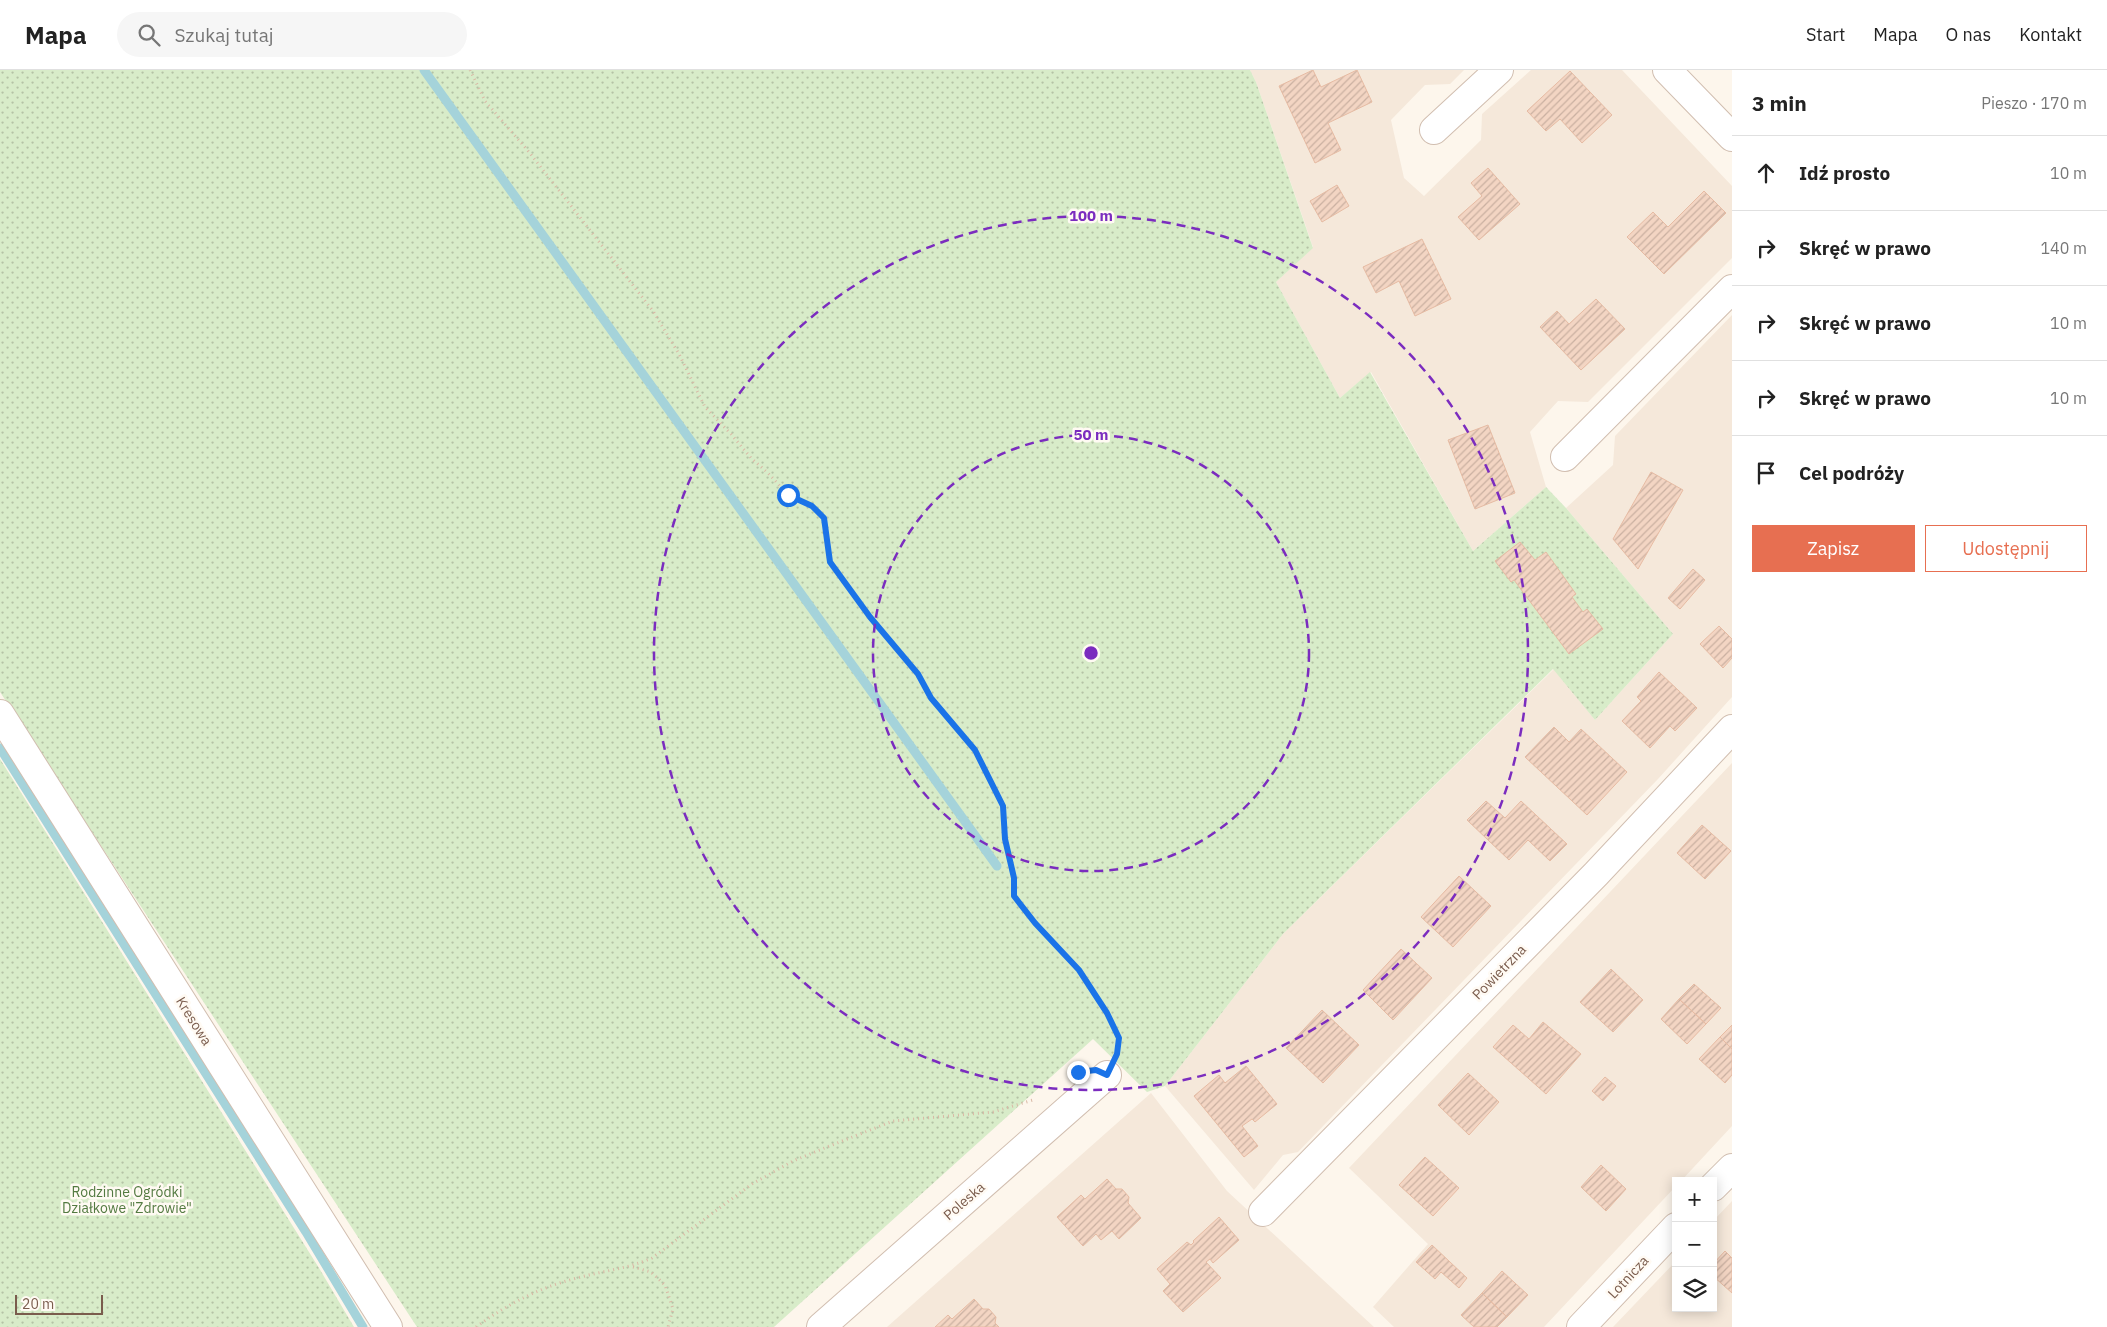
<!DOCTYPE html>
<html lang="pl">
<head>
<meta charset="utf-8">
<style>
  body { margin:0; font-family:"IBM Plex Sans",sans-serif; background:#f6f6f6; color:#222 }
  .controls { position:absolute; right:15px; bottom:15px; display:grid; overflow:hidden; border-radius:0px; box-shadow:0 2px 12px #0003 }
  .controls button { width:45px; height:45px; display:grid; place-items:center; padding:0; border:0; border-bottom:1px solid #e0e0e0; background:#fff; color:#222; font:25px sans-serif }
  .scale { position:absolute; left:15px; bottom:12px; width:88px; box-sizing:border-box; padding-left:5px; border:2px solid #7a5c4d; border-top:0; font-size:14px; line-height:18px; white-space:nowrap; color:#7a5c4d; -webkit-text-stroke:4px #fffaf3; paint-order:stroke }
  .stop { position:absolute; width:15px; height:15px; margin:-11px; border:4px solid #1a73e8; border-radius:50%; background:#fff }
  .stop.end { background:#1a73e8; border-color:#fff; box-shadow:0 1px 5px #0008 }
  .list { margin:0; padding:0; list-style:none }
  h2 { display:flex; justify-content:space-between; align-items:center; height:65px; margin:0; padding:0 20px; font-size:21px }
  h2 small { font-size:16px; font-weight:400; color:#767676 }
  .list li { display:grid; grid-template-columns:32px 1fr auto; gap:15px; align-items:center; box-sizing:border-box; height:75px; padding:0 20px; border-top:1px solid #e0e0e0 }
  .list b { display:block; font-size:19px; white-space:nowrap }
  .list em { font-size:16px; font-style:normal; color:#767676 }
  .actions { display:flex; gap:10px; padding:15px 20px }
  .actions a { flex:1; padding:11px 0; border:1px solid #e76f51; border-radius:0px; text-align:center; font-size:18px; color:#e76f51 }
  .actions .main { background:#e76f51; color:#fff }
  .icon { flex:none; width:28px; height:28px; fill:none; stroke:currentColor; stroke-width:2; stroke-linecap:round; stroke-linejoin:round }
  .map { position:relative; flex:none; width:1732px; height:1257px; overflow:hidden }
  header { display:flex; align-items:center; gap:30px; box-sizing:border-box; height:70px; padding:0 25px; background:#fff; border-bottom:1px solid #e0e0e0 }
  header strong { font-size:24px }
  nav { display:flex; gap:28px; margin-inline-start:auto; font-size:18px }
  .search { width:350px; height:45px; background:#f6f6f6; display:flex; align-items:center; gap:12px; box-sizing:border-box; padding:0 18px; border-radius:28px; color:#767676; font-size:19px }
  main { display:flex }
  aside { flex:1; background:#fff }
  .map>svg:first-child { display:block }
</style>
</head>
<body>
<header>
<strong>Mapa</strong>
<div class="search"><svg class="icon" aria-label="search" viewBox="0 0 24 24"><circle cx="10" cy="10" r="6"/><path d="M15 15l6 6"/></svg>Szukaj tutaj</div>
<nav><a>Start</a><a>Mapa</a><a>O nas</a><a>Kontakt</a></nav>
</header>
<main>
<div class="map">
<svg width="1732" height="1257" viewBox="0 0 1732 1257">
  <defs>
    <pattern id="grass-dots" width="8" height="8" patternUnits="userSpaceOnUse" patternTransform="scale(1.25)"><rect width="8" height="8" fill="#d8ecc9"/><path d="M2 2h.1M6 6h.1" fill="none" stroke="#b4c2a5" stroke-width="1.8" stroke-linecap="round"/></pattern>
    <pattern id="building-hatch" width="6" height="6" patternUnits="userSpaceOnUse" patternTransform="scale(1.25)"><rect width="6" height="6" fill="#f3d5c3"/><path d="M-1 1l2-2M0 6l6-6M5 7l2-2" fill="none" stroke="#cab0a1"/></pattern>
  </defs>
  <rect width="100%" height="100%" fill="#fdf6ec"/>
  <path fill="#f5e8da" d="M1250,0H1464L1450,14L1425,15L1391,50L1404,108L1424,126L1481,70L1482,44L1531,0H1622L1732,116V188L1588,332L1558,331L1530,362L1546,417L1473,481L1371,302L1340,328L1276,212L1313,177L1256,12Z
    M1732,245V627L1658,709L1298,1082L1283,1085L1254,1120L1165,1016L1283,864L1554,599L1595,650L1673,564L1566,438L1613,395L1615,366Z
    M1732,693V1056L1681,1111H1676V1116L1544,1257H1394L1373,1237L1428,1174L1349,1098Z
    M1151,1023L1227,1121L1374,1257H887Z
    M1732,1131V1257H1613L1676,1191V1238H1713V1151Z"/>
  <path fill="url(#grass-dots)" d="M0,0H1250L1256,12L1313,178L1276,212L1340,328L1370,302L1473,481L1546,417L1566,438L1673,564L1595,650L1553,599L1283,864L1165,1016L1147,1022L1093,969L774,1257H417L0,622Z
    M0,689L319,1198L354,1257H0Z"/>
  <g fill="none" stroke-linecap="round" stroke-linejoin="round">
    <path stroke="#a5d3da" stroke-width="9" d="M424,0L997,796
      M0,678L306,1162L363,1257"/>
  </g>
  <path fill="url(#building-hatch)" stroke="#e6bba3" d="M1313,0L1321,17L1357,0L1372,32L1328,53L1341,80L1315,93L1279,16Z
    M1570,1L1612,45L1582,73L1560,49L1546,61L1527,41Z
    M1488,98L1520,134L1479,170L1458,147L1482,126L1471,113Z
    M1337,115L1349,136L1322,152L1310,131Z
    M1704,121L1726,143L1664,204L1627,167L1653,142L1668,157Z
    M1422,169L1451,229L1415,246L1399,211L1376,223L1363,197Z
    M1596,229L1625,259L1581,300L1540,257L1557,241L1569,254Z
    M1488,355L1515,423L1475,439L1448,370Z
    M1651,402L1683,420L1638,499L1613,469Z
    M1520,472L1535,490L1546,482L1576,524L1572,527L1583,542L1587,539L1603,559L1569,584L1514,510L1511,512L1495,491Z
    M1693,499L1705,510L1680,539L1668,528Z
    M1719,556L1732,569V588L1723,598L1700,574Z
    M1659,602L1697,638L1675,661L1670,656L1650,678L1622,651L1641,631L1637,627Z
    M1554,657L1569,672L1581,659L1627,702L1587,745L1525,687Z
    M1486,731L1505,748L1521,731L1567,774L1550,791L1528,770L1509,790L1467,750Z
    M1702,755L1731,781L1705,809L1677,783Z
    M1459,806L1491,836L1453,877L1421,847Z
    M1401,879L1432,908L1393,950L1363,920Z
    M1611,899L1643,930L1613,962L1580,932Z
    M1694,914L1721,938L1706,954L1679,929Z
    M1679,929L1706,954L1687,974L1661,949Z
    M1322,940L1359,975L1323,1013L1286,978Z
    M1543,952L1581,984L1546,1024L1493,977L1513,955L1529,969Z
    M1732,955V979L1720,967Z
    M1720,967L1732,979V1005L1725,1013L1699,989Z
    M1246,996L1277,1034L1255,1052L1252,1049L1242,1056L1258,1076L1244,1087L1194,1026L1219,1005L1225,1013Z
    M1468,1003L1499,1032L1469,1065L1438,1035Z
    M1605,1007L1616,1016L1603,1031L1592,1021Z
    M1425,1087L1459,1118L1433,1146L1399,1115Z
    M1601,1095L1626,1119L1606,1141L1581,1117Z
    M1107,1109L1116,1119H1122L1129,1127L1128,1133L1141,1148L1119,1169L1112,1161L1101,1170L1096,1164L1083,1176L1057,1147L1081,1125L1085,1129Z
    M1219,1147L1239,1170L1213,1193L1210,1189L1206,1192L1221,1208L1183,1242L1163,1221L1170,1214L1157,1199L1187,1172L1191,1175L1194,1172L1193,1171Z
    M1432,1175L1467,1208L1459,1218L1441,1202L1435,1209L1416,1192Z
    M1725,1181L1732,1188V1223L1713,1206V1194Z
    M1502,1201L1528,1225L1507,1247L1482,1223Z
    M1482,1223L1507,1247L1497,1257H1474L1461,1245Z
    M974,1229L983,1239H989L996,1247L995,1253L999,1257H935L948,1245L952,1249Z"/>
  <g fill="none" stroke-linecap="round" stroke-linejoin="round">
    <defs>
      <path id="minor" d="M1667,0L1732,67
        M1434,60L1499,0
        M1565,387L1732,219
        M0,644L388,1257
        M1263,1142L1596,804L1732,659
        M821,1257L1107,1005"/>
      <path id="tertiary" d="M1713,1117L1732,1098
        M1581,1257L1676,1157"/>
    </defs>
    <use href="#minor" stroke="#d1beb0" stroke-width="30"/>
    <use href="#tertiary" stroke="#d1beb0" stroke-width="30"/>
    <path stroke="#d9b8a5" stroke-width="3" stroke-dasharray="1 4" stroke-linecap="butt" d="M470,0L485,31L529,82L653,241L679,284L705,337L731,364L751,388L768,403L788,425L812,436L824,448L830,492L870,547L918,604L931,628L975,680L1003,736L1005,769L1014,808V826L1035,853L1079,900L1107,943L1119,968L1118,979
      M633,1197L651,1202L665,1215L673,1239L668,1257
      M476,1257C508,1234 538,1218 577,1208C602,1201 627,1199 652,1188L752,1114L793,1091L827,1077L893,1051L993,1042L1033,1030"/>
    <use href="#minor" stroke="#fff" stroke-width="28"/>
    <use href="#tertiary" stroke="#fff" stroke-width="28"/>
  </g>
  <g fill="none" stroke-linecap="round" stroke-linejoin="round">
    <path stroke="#1a73e8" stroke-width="6" d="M788,425L812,436L824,448L830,492L870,547L918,604L931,628L975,680L1003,736L1005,769L1014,808V826L1035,853L1079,900L1107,943L1119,968L1117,984L1107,1005L1096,1000L1078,1002"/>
  </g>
  <g fill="none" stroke="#7b2cbf" stroke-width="2.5" stroke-dasharray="9 6">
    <circle cx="1091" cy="583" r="218"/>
    <circle cx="1091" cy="583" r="437"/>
  </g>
  <g text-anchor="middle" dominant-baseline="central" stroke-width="5" stroke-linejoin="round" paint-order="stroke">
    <g font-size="14" fill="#7a5c4d" stroke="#fffaf3">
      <text transform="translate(1499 902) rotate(-46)">Powietrzna</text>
      <text transform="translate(194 951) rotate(58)">Kresowa</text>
      <text transform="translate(964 1131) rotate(-41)">Poleska</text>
      <text transform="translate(1628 1207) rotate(-47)">Lotnicza</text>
    </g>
    <g font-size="14" fill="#537a41" stroke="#fffaf3">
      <text x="127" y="1122">Rodzinne Ogródki<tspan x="127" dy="16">Działkowe "Zdrowie"</tspan></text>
    </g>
  </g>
  <circle cx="1091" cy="583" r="8" fill="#7b2cbf" stroke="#fffaf3" stroke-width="2.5"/>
  <g font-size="15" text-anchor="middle" font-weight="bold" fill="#7b2cbf" stroke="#fffaf3" stroke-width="5" stroke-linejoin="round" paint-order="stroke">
    <text x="1091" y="151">100 m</text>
    <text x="1091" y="370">50 m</text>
  </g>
</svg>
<div class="controls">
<button>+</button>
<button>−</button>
<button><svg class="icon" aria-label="layers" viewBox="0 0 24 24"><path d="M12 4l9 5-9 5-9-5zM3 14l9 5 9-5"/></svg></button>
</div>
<div class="scale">20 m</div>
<div class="stop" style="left:788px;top:425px"></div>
<div class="stop end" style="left:1078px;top:1002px"></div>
</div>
<aside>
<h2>3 min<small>Pieszo · 170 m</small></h2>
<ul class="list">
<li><svg class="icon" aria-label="ahead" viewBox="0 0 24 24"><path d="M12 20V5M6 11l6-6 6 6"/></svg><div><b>Idź prosto</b></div><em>10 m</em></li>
<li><svg class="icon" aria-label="right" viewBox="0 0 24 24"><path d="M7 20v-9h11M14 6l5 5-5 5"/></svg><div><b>Skręć w prawo</b></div><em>140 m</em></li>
<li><svg class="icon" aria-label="right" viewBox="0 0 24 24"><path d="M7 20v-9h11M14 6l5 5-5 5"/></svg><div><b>Skręć w prawo</b></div><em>10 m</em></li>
<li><svg class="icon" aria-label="right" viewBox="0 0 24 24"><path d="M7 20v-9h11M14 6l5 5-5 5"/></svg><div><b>Skręć w prawo</b></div><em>10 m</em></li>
<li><svg class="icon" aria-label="arrive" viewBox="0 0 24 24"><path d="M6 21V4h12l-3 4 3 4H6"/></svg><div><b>Cel podróży</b></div></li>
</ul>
<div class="actions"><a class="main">Zapisz</a><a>Udostępnij</a></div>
</aside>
</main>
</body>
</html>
